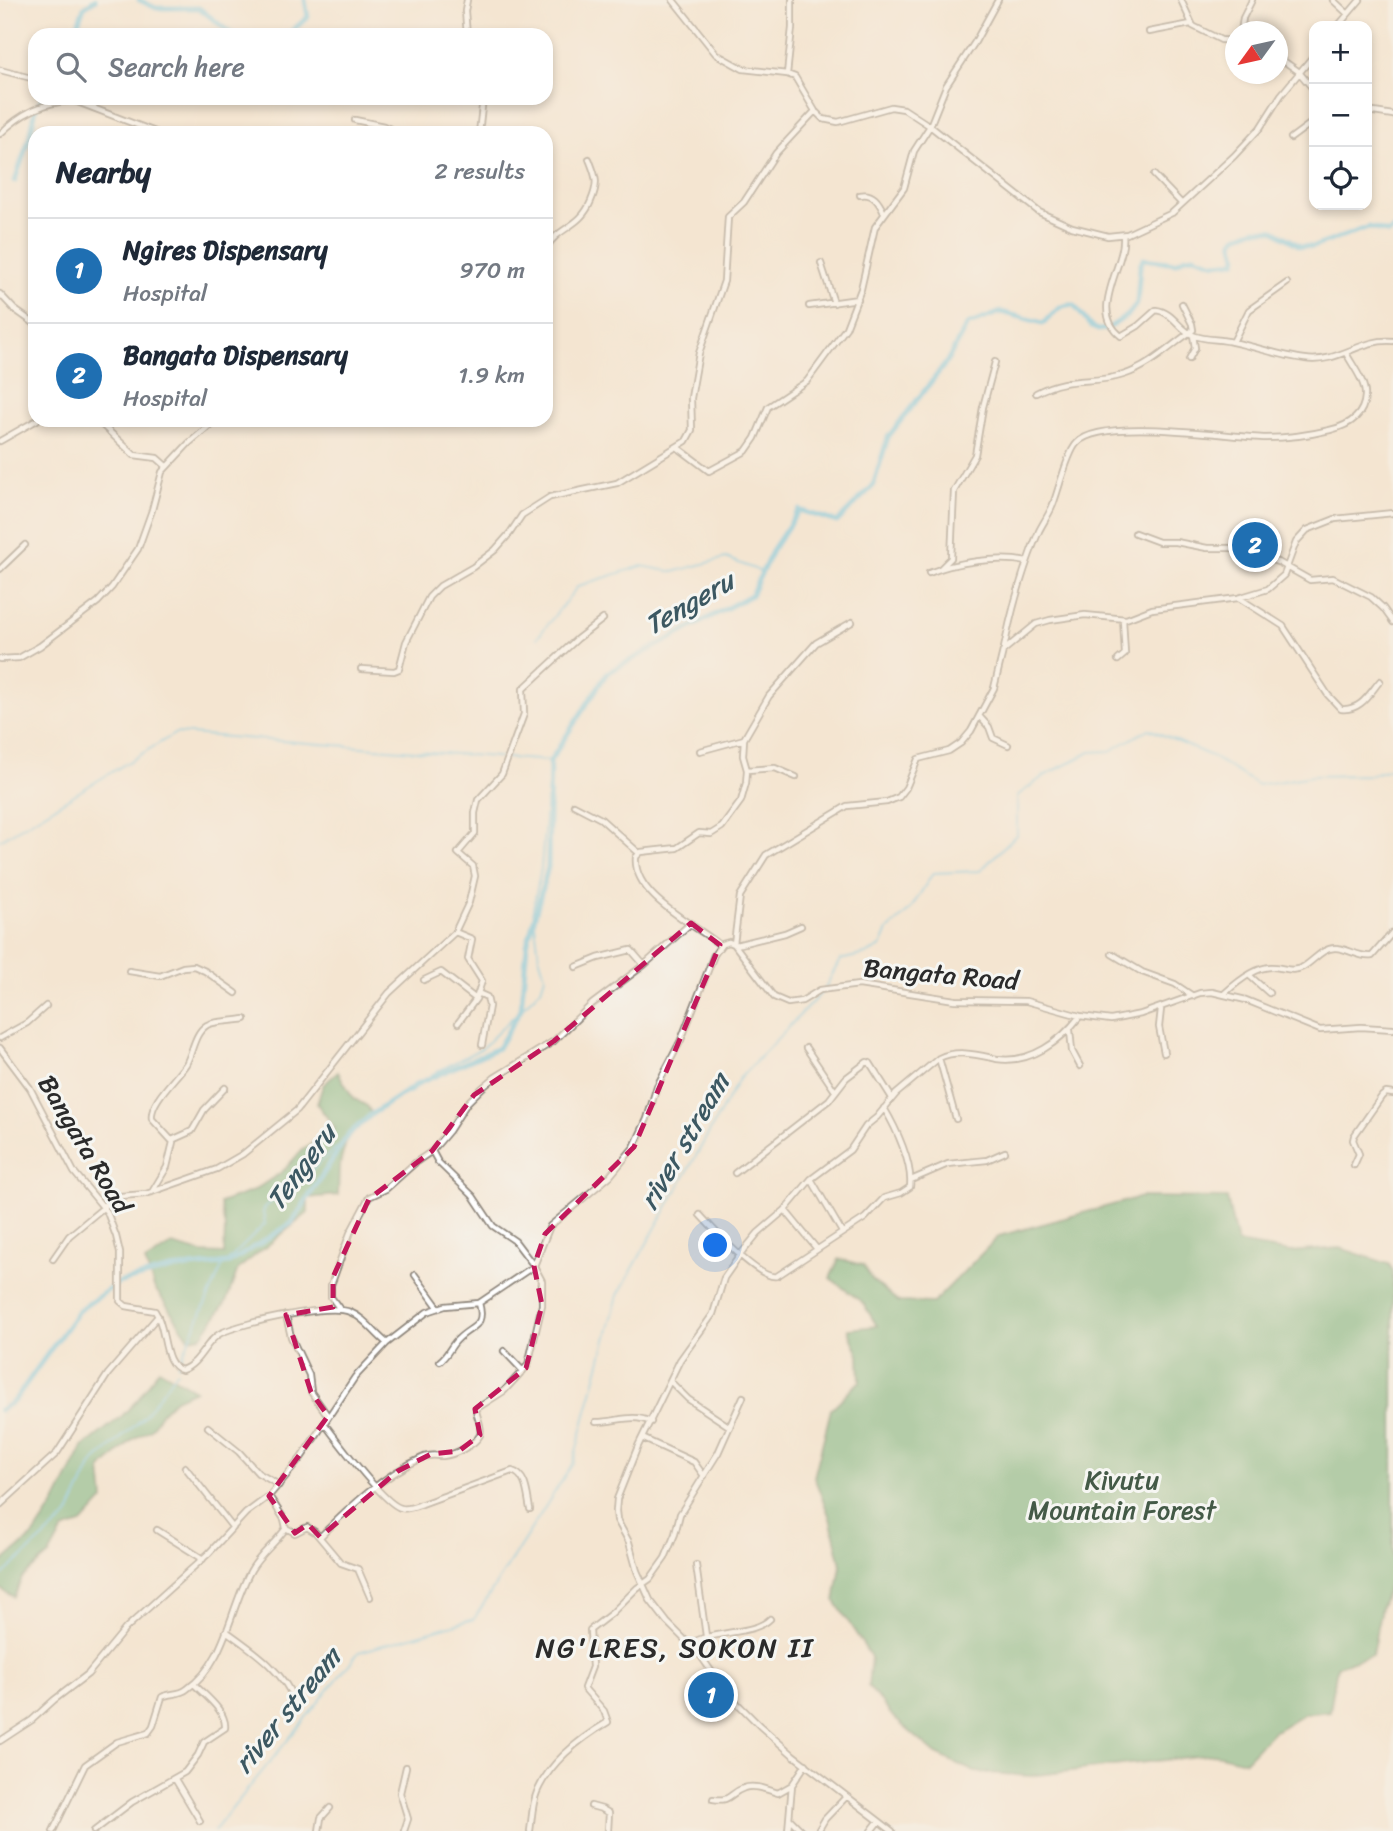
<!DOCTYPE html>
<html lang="en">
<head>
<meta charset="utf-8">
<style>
  body { margin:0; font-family:Sriracha,sans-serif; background:#f2f2f3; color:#1f2937 }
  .controls { position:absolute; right:21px; top:21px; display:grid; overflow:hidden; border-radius:14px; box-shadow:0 4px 10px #0003 }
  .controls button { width:63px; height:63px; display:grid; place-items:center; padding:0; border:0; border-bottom:2px solid #e0e1e3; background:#fff; color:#1f2937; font:35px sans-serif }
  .compass { position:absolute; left:1225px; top:21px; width:63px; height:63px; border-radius:50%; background:#fff; box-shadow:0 4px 10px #0003; rotate:237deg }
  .you { position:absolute; left:716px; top:1246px; width:24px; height:24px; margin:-18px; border:5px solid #fff; border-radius:50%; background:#1a73e8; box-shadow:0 0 0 10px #1a73e833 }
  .badge { display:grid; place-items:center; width:46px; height:46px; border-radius:50%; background:#1f6fb2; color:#fff; font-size:23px; font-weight:700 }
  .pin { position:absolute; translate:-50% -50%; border:4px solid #fff; box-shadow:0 2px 7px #0006 }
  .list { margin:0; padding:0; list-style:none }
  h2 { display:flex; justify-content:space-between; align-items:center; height:91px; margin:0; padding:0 28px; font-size:30px }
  h2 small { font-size:23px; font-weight:400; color:#747a83 }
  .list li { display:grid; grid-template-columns:46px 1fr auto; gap:21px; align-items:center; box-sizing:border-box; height:105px; padding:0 28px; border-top:2px solid #e0e1e3 }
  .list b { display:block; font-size:26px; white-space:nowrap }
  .list p { margin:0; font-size:23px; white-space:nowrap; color:#747a83 }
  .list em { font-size:23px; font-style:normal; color:#747a83 }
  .icon { flex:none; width:38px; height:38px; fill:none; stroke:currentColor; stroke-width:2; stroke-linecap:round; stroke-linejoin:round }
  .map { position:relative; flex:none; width:1393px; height:1831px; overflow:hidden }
  .search { position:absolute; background:#fff; box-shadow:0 4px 10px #0003; left:28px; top:28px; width:525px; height:77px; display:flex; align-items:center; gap:18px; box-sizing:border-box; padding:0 24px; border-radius:21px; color:#747a83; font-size:26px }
  .panel { position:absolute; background:#fff; box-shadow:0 4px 10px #0003; left:28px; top:126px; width:525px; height:301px; border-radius:21px }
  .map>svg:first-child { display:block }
</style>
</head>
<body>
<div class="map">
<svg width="1393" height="1831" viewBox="0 0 1393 1831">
  <rect width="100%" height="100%" fill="#f6f6f2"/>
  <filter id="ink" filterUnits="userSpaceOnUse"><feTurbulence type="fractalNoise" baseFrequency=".0143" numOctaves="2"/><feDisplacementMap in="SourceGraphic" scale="14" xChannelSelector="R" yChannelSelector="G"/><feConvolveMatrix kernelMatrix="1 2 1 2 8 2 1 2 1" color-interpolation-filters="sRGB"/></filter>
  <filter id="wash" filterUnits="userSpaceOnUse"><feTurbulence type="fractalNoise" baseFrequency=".00686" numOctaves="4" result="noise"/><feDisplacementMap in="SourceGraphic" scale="28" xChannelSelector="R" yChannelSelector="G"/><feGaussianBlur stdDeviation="1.57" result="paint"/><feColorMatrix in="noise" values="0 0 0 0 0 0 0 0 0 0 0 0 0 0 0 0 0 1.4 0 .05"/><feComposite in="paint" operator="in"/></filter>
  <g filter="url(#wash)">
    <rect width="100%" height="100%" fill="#f4e5d1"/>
    <path fill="#66ad74" stroke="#486c50" stroke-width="2" d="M338,1072L353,1098L367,1106L372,1114L347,1138L339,1168L338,1195L308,1198V1213L238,1269L226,1302L202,1336L189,1338L154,1287L145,1262L172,1245L202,1253L224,1254L225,1228L220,1203L253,1191L283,1171L302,1150L335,1128L317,1104L323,1085Z
      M1141,1197L1227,1198L1237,1243L1290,1252L1340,1248L1389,1264L1393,1271V1573L1381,1607L1372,1655L1337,1666L1330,1711L1303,1714L1272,1733L1245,1761L1215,1754L1029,1776L975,1772L936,1754L894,1718L868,1686L871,1657L835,1601L841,1565L830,1518L814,1477L831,1409L860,1381L859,1355L848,1329L877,1326L863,1303L830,1278L839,1259L863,1265L873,1281L899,1302L933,1303L999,1236Z
      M159,1369L195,1390L175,1399L161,1413L151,1429L132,1440L101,1469L104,1500L82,1524L63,1530L50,1554L22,1578L14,1597L0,1589V1564L34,1535L55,1503L83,1447L122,1416L138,1399Z"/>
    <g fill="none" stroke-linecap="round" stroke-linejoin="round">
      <path stroke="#63c1e1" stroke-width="2" d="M537,638L578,586L642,566L673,572L726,558L762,572
        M0,840L176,733L550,761L541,869L533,909L539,956L545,976L541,989L482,1048L433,1074L411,1092L381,1106L353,1132
        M825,988L840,960L866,954L881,946L888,930L910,910L933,873L980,871L1017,834V796L1044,776L1090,752L1110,751L1149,729L1211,756L1258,785L1312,776L1369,775L1393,768
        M178,1365L222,1267L265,1224L263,1212L266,1206L287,1192L336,1148
        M0,1577L68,1516L92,1464L143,1418L177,1371
        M214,1831L359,1652L474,1619L573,1463L618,1295L739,1079L822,992"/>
      <path stroke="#63c1e1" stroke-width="5" d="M139,0L156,8H199L233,35
        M74,35L84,7L95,0
        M287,35L308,17L305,0
        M15,181L30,136L36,108L42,98
        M121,1282L171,1269L229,1263L292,1223L348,1135L372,1114L417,1084L498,1048L521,1009L527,945L548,867L550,761L607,673L751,595L773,549L799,510L837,522L873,486L888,437L946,363L967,325L1001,312L1043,323C1055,315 1057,303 1074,305L1091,327L1098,330L1107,329L1128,315L1137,303L1140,266L1143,259L1176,263L1186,257L1194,256L1215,263L1236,261L1237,256L1233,241L1237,236L1255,229L1274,230L1300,246L1313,247L1369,227L1389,233L1393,229
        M0,1410L14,1401L78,1311L118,1283"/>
    </g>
  </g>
  <g filter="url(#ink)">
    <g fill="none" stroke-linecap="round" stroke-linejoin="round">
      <defs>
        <path id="minor" d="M467,0L465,11L467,35
          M673,0L716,54L743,69L787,74L795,77L815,111L823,119L838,122L891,107L904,109L930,126L1039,212L1072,227L1108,236L1127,234L1172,213L1234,156L1260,128L1281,95L1314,55
          M1181,0L1193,26L1221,40L1236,41
          M1333,0L1348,14
          M1338,26L1360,0
          M1149,32L1191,24
          M1241,32L1243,18L1252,0
          M1278,57L1298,71L1314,90
          M0,70L35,79
          M787,74L792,28V0
          M67,98L158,133
          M93,108L98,98
          M1367,111L1393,115
          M355,120L384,126L399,133
          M479,133L483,98
          M0,134C19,115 43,102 70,101
          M1291,138L1314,121
          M1154,175L1181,203
          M860,195C873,192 879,202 884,213
          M1123,235C1127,264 1087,310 1121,336L1138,326L1156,310C1174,312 1179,331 1195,336C1207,340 1220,339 1232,342C1257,347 1280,356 1305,359C1338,364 1361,338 1393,341
          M546,248C559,226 580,228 591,201C599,182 596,177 589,159
          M821,263L834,303
          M0,294L14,309L35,324
          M809,306L858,299
          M1233,342L1249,310L1287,283
          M1189,359L1195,348L1193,335
          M1036,393C1070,375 1091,385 1123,375C1151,366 1170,346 1193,330L1192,324L1182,304
          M97,420L134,455L157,458L166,466
          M0,441L37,420
          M677,447L709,471L746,451L755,438L768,407L807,381L846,328L861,289L875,227L904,188L914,151L930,126L946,86L975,42L998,0
          M1135,533L1159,542H1176L1207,548H1238L1280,563L1310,580L1333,578L1371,597L1383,608L1393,622
          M0,569L25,545
          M940,569L951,558L954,491L975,455L983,407L995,362
          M929,573C955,562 999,556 1027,562
          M1239,598L1283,626L1328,695L1341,709C1361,711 1369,694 1380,681
          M1004,648C1012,609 1023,568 1039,531C1043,523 1048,516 1052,507C1058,493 1067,453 1077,443C1102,416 1228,437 1266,438C1288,438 1309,435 1330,430C1347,426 1364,417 1365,396C1366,382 1352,365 1346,353
          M0,659L19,658L40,646L98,602L112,587L138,549L152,510L162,472L189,443L216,420
          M1118,660L1125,654L1123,619
          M361,669L394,671L399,669L406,642L429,597L440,586L473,567L495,550L510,533L522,515L550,497L617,483L686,441L692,430L691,398L699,353L724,281L728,217L744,202L776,153L815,111
          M979,716L989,727L993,738L1008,745
          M700,751L744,739
          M747,770L775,768L796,777
          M574,805L601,819L639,853
          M455,932L472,939L468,959L482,981L476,999L458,1023
          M734,944L740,896L766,855L847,806L887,802L899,797L906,788L918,759L949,751L961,743L971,731L994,688L1003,651L1036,624L1050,620L1085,615L1126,619L1152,609L1238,598L1268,589L1284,575L1296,542L1307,530L1335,519L1393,513
          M720,945C695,924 632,896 636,857L641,852L677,848L699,833L711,834L722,827L741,801L746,783L747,770L743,756L744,739L769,696L816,643L852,622
          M736,945L785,933L801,926
          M1112,954L1142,972L1175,984L1193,996
          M576,967L598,958L631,950L644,965
          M129,971L160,976L183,967L194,966L205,971L236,993
          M1250,976L1269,993
          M424,980L441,972L476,999
          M478,993L487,997L489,1006L482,1045
          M1225,993C1235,984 1256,967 1271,967C1283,967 1292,973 1303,967C1314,961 1322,948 1335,948C1348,948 1359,958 1372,956L1393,932
          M1161,1009L1159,1027L1164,1053
          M1070,1030L1072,1051L1080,1066
          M0,1038L27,1023L46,1006
          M0,1048L30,1088L74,1172L107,1212L116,1236L120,1253V1301L126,1306L155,1311C167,1328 162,1366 182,1370C201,1363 205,1341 221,1333C242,1323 329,1303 350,1312C365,1318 374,1333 387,1343
          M806,1048L835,1091
          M939,1058L956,1119
          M172,1140L192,1131L204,1110L225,1088
          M1354,1165L1359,1154L1353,1140L1354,1136L1382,1096L1386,1093L1393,1094
          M735,1173L829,1100L846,1078L867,1062L870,1063L892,1098
          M811,1179L842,1232
          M911,1180L948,1164L987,1160L1005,1152
          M152,1192L167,1167L173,1142L152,1119C149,1102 177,1078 186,1064C193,1052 194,1033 207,1025C213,1021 236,1021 245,1019
          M103,1206L120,1196L146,1194L217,1169L243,1154L297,1110L389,993L455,932L469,902L475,876L473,866L458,853L475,833V813L478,800L502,774L524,714L523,689L577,639L603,619
          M785,1210L817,1249
          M700,1215C712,1228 760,1281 777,1276L865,1218L884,1198L901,1193L910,1187C913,1164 896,1128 884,1108
          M53,1259L69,1236L104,1207
          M415,1275L438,1307
          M339,1308L331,1297V1285L350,1233L369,1197L386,1189L416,1162L432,1151L449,1131L467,1103L482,1088L494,1078L554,1041L592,1004L644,965L691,923
          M286,1315L291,1337L309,1375L311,1392L328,1416
          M504,1351L523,1371
          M440,1361C448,1355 451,1345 458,1339C472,1325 486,1327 479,1303
          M670,1381L688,1399L730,1427
          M596,1422C617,1422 632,1413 651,1422
          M324,1423C336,1439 385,1505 401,1508C408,1510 416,1506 422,1504L512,1471C527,1475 527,1495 530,1509
          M208,1427L239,1452L258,1473L279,1485
          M642,1438L694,1462L704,1476
          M185,1467L233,1528
          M0,1505L57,1453L108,1374L158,1316
          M286,1528L295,1533L307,1527L315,1532L341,1563L358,1569L370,1597
          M157,1530L203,1559
          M320,1537C350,1507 382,1476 422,1458C430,1454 434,1456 443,1456C454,1455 475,1445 480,1435C483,1427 476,1416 476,1409L504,1391L528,1365L542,1305V1281L534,1266L515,1241L493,1226L473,1196L438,1162L432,1151
          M696,1565L706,1636
          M226,1631C254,1651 285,1672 296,1704
          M690,1644C712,1630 754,1635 770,1619
          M0,1741L32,1720L54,1700L88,1674L126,1628L209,1553L246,1513L269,1496L301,1458L355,1377L387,1343L427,1312L445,1306L479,1303L534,1266L550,1226L610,1176L634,1147L647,1119L657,1086L681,1040L714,955L722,944L729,942L734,944L774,997L788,1003L802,1001L820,990L859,985L955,1000L1026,1001L1080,1016L1111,1020L1141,1014L1200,993L1212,992L1246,1000L1320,1030L1361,1027L1393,1029
          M175,1779L200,1821
          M713,1799C732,1802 729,1793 744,1788C754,1784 768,1790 778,1793L792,1785
          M591,1806L602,1809L609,1813L608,1831
          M790,1819L802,1831
          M53,1831L85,1765L117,1742L148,1733L153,1726L162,1697C170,1693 180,1695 187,1689C227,1661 229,1609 251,1570C260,1554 276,1543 286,1528L284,1519L269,1496
          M94,1831L132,1802L185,1772L198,1755L204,1742L225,1728C227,1711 204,1695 194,1684
          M319,1831L321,1818L330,1808
          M404,1831L408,1819L400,1793L406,1767
          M530,1831C532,1818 532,1804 537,1792C550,1762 581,1738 608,1722L604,1711L584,1688L592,1667L590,1630L612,1613L637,1588L650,1579L665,1558L675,1534L680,1514L718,1453L743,1397
          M788,1831L792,1785L806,1764
          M818,1831L825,1819L846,1797
          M871,1831L878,1822
          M892,1831L793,1755L760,1726L726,1692L700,1655L667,1622L650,1600L637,1571L629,1542L617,1520L616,1511L617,1499L638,1446L680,1360L713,1314L724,1278L740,1255L758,1233L785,1210L811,1179L850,1150L866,1126L877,1117L896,1094L939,1058C958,1049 978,1055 997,1059C1031,1064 1061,1041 1080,1016"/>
      </defs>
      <use href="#minor" stroke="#90887e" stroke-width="8"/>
      <use href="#minor" stroke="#fff" stroke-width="4.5"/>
    </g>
  </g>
  <path d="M0 0H1393V1831H0ZM691,923L720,945L634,1147L545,1234L534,1266L542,1305L526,1368L475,1409L480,1435L459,1451L431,1454L398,1471L320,1537L308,1524L295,1533L269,1496L328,1416L311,1392L286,1315L333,1307V1277L369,1199L432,1151L474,1095L554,1041Z" fill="#f4e5d1" fill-opacity=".55" fill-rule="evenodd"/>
  <path fill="none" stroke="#c2185b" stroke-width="5" stroke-dasharray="14 9" stroke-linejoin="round" d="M691,923L720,945L634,1147L545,1234L534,1266L542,1305L526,1368L475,1409L480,1435L459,1451L431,1454L398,1471L320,1537L308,1524L295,1533L269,1496L328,1416L311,1392L286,1315L333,1307V1277L369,1199L432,1151L474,1095L554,1041Z"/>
  <g text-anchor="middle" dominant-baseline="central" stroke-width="6" stroke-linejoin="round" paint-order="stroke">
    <g font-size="26" fill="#2b2b2b" stroke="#f6f6f2">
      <text transform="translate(941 974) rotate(5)">Bangata Road</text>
      <text transform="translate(85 1144) rotate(59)">Bangata Road</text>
    </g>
    <g font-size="26" fill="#445a47" stroke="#f6f6f2">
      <text x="1122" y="1480">Kivutu<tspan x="1122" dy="30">Mountain Forest</tspan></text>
    </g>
    <g font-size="28" font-style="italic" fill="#3c5862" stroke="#f6f6f2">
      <text transform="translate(689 603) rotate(-30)">Tengeru</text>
      <text transform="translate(684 1141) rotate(-60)">river stream</text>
      <text transform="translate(301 1167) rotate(-54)">Tengeru</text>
      <text transform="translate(287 1710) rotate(-51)">river stream</text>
    </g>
    <g font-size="28" letter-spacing="2" fill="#2b2b2b" stroke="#f6f6f2">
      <text x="675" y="1647">NG'LRES, SOKON II</text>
    </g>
  </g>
</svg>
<div class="controls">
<button>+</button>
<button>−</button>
<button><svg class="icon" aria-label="locate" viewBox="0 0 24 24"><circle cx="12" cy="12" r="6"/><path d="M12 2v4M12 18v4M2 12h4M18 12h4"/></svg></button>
</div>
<svg class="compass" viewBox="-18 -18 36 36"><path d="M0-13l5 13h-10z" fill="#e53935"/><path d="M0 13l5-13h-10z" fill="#747a83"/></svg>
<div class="you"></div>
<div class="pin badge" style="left:711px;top:1695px">1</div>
<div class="pin badge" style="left:1255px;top:545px">2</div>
<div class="search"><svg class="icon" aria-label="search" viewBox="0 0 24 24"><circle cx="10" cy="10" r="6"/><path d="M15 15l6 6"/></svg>Search here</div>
<section class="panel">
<h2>Nearby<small>2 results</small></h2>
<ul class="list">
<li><span class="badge">1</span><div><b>Ngires Dispensary</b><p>Hospital</p></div><em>970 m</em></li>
<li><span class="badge">2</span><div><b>Bangata Dispensary</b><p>Hospital</p></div><em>1.9 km</em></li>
</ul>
</section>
</div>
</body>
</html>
